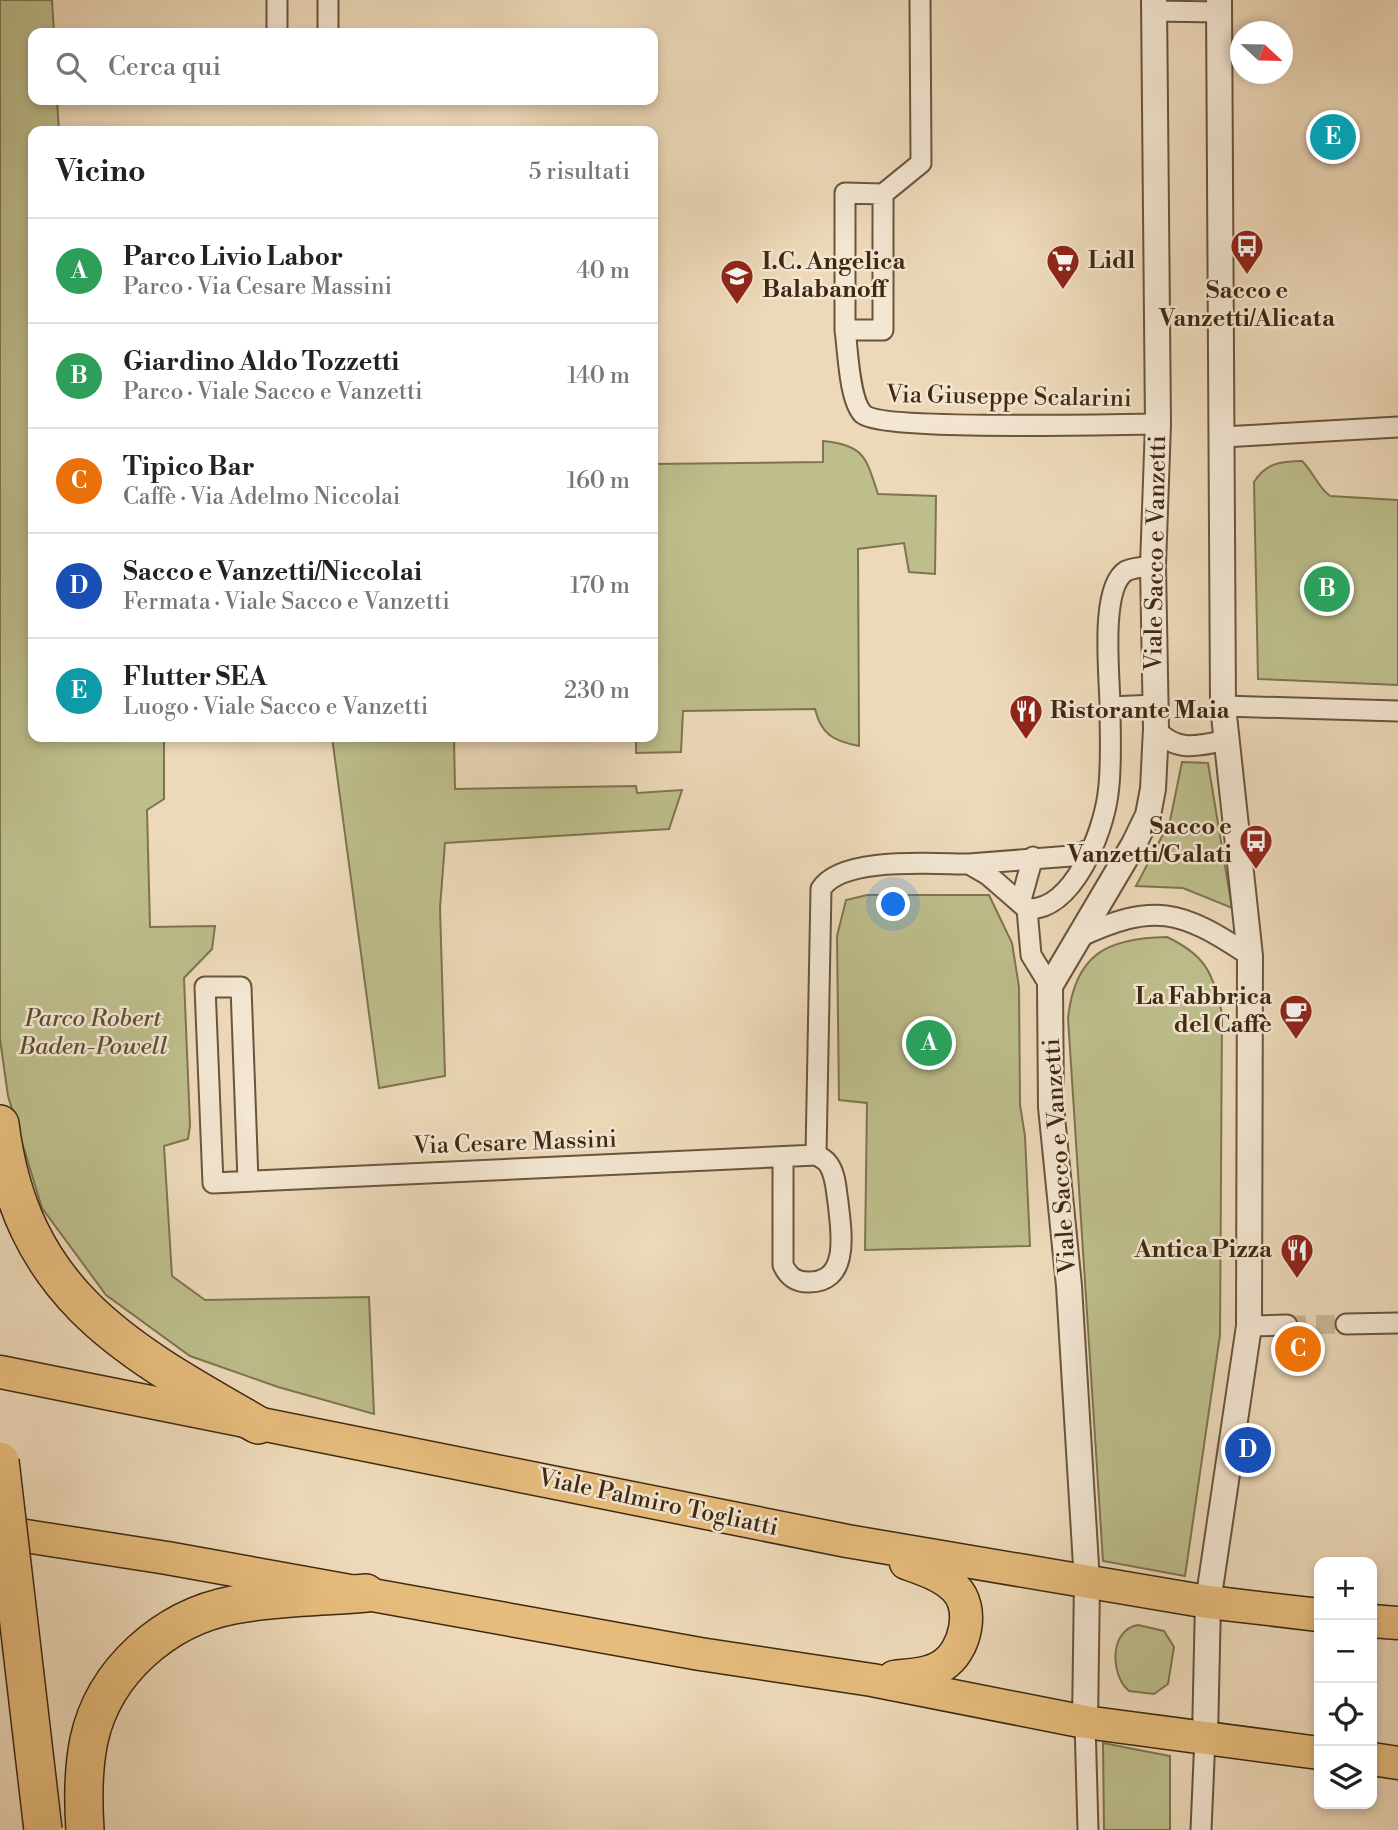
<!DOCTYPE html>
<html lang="it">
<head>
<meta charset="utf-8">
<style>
  body { margin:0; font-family:"Libre Bodoni",serif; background:#f6f6f6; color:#222 }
  .controls { position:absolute; right:21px; bottom:21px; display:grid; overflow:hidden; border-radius:14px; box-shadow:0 4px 10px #0003 }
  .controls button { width:63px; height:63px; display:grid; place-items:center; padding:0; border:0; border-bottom:2px solid #e0e0e0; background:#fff; color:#222; font:35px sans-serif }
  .compass { position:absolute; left:1230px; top:21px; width:63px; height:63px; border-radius:50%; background:#fff; box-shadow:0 4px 10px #0003; rotate:112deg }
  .you { position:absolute; left:894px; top:905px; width:24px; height:24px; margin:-18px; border:5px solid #fff; border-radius:50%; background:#1a73e8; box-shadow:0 0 0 10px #1a73e833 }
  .badge { display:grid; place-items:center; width:46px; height:46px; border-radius:50%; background:#8f2418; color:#fff; font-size:23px; font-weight:700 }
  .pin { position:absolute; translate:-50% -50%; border:4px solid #fff; box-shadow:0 2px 7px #0006 }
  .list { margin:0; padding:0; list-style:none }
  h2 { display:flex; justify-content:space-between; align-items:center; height:91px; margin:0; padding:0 28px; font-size:30px }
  h2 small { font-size:23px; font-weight:400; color:#767676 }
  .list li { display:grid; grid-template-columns:46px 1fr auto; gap:21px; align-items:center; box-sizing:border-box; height:105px; padding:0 28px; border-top:2px solid #e0e0e0 }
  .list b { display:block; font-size:26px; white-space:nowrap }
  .list p { margin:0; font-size:23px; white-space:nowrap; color:#767676 }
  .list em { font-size:23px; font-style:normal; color:#767676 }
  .icon { flex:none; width:38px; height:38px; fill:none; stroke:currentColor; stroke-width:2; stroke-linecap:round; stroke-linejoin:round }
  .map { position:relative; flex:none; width:1398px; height:1830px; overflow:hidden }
  .search { position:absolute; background:#fff; box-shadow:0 4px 10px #0003; left:28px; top:28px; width:630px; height:77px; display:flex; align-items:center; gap:18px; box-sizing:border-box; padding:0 24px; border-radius:14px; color:#767676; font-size:26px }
  .panel { position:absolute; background:#fff; box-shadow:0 4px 10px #0003; left:28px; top:126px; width:630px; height:616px; border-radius:14px }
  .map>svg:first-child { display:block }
</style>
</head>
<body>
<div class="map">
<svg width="1398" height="1830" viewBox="0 0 1398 1830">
  <rect width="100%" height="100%" fill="#edd9b9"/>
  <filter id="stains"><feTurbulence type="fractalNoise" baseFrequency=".00286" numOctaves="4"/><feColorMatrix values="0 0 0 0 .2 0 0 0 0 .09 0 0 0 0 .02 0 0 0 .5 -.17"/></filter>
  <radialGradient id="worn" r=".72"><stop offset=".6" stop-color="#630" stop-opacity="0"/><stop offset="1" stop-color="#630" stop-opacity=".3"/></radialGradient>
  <path fill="#bdbe8c" stroke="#7e744f" stroke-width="2" d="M0,0H52L54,33H33V100H57L59,131H33V737H164V799L147,810L150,927L215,926L212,949L184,978L190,1126L188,1139L164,1146L172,1276L205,1300L369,1297L374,1414L278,1387L190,1356L106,1295L42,1208L8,1096L0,1039Z
    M823,441C865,445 866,458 878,494L936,496L935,574L909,572L904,543L858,549L859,746C833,741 821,734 815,709L683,711L681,752L636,753V737H653V464L823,462Z
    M1302,461C1313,471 1318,488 1330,496L1398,500V685L1258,679L1254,482C1267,462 1280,462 1302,461Z
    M332,737H454L455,789L636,786L637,793L682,790L669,829L445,843L440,908L445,1076L379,1088Z
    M1182,762L1208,763L1232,908L1183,888L1136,886L1170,821Z
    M867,895H989L1012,943L1019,987L1020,1105L1025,1136L1030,1246L865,1250L867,1103L839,1100L837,936L846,900Z
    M1167,937C1207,956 1212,973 1222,1013L1220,1335L1185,1576L1103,1561L1068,1018C1075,954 1107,938 1167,937Z
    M1138,1625L1164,1631L1174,1647L1168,1684L1154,1694L1129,1691C1110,1675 1109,1630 1138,1625Z
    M1103,1743L1170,1756V1830H1104Z"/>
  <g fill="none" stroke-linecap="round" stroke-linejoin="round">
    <path stroke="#cab698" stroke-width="19" stroke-dasharray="19 10" stroke-linecap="butt" d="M1287,1325L1346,1324"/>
    <defs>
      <path id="minor" d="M277,0V33
        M328,0V33
        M1154,11L1219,12
        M883,194V330H845V193L883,194L921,163L920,0
        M845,330C848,350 849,400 863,414C882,431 1116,424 1158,424
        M1223,437L1398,427
        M1153,566C1145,567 1134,567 1126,571C1099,588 1110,678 1110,707L1155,705
        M1223,706L1398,711
        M1156,729C1175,753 1200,746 1227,740
        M1021,900L1033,857
        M1027,909C1073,911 1103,833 1108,794C1112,766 1110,736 1110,707
        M1077,938C1154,902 1180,909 1250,956
        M1050,986L1031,955L1027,909L988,875L969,864L1071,856L1091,849
        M783,1158V1265C788,1276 795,1282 808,1282C851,1283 841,1230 838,1202C836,1190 836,1176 829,1165C826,1160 822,1158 816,1155
        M248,1181L241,987H205L213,1183L816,1155L821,889C841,856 933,864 969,864
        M1346,1324L1398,1323
        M1249,1326L1287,1325
        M1085,1722L1088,1830
        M1201,1830L1205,1737"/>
      <path id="tertiary" d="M1085,1722L1087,1582L1069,1286L1051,1107L1050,986L1134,844L1148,815L1153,789L1156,729L1153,566L1158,424L1154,0
        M1205,1737L1208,1602L1249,1326L1250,956L1223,706L1219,0"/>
      <path id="primary" d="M0,1372L847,1541L1208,1602L1319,1615
        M0,1532L167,1558L700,1654L872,1680L1085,1722L1319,1753
        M1372,1621L1398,1623
        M894,1677C910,1675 928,1675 942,1666C966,1651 975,1608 955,1588C942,1575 923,1569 906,1563
        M1372,1759L1398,1763"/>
      <path id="motorway" d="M0,1124C21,1293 123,1348 258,1425
        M85,1830C83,1800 83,1769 89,1740C104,1671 165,1618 233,1605C276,1597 322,1597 366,1593"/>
    </defs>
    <use href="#minor" stroke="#6a553c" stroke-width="23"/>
    <use href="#tertiary" stroke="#6a553c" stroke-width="28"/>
    <use href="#primary" stroke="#3f2912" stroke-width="35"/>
    <use href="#motorway" stroke="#3f2912" stroke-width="40"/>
    <use href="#minor" stroke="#f3e6d2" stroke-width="19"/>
    <use href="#tertiary" stroke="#f3e6d2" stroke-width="24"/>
    <use href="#primary" stroke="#e6bc7c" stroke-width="32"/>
    <use href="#motorway" stroke="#e6bc7c" stroke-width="37"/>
    <defs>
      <path id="motorway-bridge" d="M0,1461L43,1830"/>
    </defs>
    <use href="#motorway-bridge" stroke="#3f2912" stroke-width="40" stroke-linecap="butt"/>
    <use href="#motorway-bridge" stroke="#e6bc7c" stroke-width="37"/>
  </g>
  <defs>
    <symbol id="bus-pin" viewBox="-11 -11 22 30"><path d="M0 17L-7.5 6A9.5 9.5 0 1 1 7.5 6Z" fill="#8f2418" stroke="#f3e6d2"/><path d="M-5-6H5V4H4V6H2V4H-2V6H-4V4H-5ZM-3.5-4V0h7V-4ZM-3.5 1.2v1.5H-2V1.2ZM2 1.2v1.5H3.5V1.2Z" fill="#fff"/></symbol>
    <symbol id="supermarket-pin" viewBox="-11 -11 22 30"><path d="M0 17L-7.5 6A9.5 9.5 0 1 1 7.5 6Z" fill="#8f2418" stroke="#f3e6d2"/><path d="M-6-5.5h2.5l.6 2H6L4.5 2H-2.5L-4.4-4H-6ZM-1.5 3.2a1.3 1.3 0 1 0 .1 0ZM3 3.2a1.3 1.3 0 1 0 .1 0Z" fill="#fff"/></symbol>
    <symbol id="school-pin" viewBox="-11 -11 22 30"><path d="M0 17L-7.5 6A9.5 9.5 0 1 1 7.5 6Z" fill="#8f2418" stroke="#f3e6d2"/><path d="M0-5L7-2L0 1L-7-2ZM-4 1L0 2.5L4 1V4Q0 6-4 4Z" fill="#fff"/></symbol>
    <symbol id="restaurant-pin" viewBox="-11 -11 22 30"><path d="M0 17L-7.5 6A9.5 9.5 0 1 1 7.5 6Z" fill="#8f2418" stroke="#f3e6d2"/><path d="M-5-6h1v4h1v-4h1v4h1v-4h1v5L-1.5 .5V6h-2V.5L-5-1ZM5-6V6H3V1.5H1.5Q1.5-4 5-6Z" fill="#fff"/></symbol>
    <symbol id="cafe-pin" viewBox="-11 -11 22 30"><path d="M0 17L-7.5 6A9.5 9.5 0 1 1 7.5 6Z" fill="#8f2418" stroke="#f3e6d2"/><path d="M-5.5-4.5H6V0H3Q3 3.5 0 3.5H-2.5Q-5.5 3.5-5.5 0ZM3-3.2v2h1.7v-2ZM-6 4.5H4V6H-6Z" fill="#fff"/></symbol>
  </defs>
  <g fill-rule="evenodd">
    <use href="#bus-pin" x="1228" y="227" width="38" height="52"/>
    <use href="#supermarket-pin" x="1044" y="242" width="38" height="52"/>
    <use href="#school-pin" x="718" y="257" width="38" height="52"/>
    <use href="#restaurant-pin" x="1007" y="692" width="38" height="52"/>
    <use href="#bus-pin" x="1237" y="822" width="38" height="52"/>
    <use href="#cafe-pin" x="1277" y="992" width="38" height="52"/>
    <use href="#restaurant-pin" x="1278" y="1231" width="38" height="52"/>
  </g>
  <g text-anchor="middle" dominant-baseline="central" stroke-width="5" stroke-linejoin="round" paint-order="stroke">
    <g font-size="24" font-weight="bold" fill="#3f2912" stroke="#f3e6d2" text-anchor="start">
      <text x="1088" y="261">Lidl</text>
      <text x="762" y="262">I.C. Angelica<tspan x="762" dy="28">Balabanoff</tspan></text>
      <text x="1247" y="291" text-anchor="middle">Sacco e<tspan x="1247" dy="28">Vanzetti/Alicata</tspan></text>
      <text x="1050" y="711">Ristorante Maia</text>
      <text x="1232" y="827" text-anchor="end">Sacco e<tspan x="1232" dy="28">Vanzetti/Galati</tspan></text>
      <text x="1272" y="997" text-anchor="end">La Fabbrica<tspan x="1272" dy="28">del Caffè</tspan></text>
      <text x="1272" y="1250" text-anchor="end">Antica Pizza</text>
    </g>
    <g font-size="24" fill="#3f2912" stroke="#f3e6d2">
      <text transform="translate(1009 397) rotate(1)">Via Giuseppe Scalarini</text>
      <text transform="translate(1156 553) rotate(-89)">Viale Sacco e Vanzetti</text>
      <text transform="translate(515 1143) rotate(-2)">Via Cesare Massini</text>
      <text transform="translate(1060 1156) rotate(-94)">Viale Sacco e Vanzetti</text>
      <text transform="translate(658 1503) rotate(12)">Viale Palmiro Togliatti</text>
    </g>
    <g font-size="24" font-style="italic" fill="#5e4e30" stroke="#f3e6d2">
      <text x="93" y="1019">Parco Robert<tspan x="93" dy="28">Baden-Powell</tspan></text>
    </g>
  </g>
  <rect width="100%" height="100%" filter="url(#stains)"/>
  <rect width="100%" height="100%" fill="url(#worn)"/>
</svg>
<div class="controls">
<button>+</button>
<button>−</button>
<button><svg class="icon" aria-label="locate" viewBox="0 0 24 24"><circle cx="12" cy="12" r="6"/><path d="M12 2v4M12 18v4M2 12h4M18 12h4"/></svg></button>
<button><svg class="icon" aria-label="layers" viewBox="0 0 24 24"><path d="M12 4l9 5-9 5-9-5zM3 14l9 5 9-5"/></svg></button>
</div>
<svg class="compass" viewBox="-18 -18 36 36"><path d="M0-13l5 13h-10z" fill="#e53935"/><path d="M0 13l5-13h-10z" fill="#767676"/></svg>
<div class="you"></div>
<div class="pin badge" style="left:929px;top:1043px;background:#2e9e5b">A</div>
<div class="pin badge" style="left:1327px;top:589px;background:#2e9e5b">B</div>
<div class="pin badge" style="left:1298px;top:1349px;background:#e8710a">C</div>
<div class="pin badge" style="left:1248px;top:1450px;background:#1a4fb4">D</div>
<div class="pin badge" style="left:1333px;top:137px;background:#0f9aa8">E</div>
<div class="search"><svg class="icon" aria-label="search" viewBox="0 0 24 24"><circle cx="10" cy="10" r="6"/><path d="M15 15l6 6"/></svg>Cerca qui</div>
<section class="panel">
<h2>Vicino<small>5 risultati</small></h2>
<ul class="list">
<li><span class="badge" style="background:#2e9e5b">A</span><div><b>Parco Livio Labor</b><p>Parco · Via Cesare Massini</p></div><em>40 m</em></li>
<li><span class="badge" style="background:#2e9e5b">B</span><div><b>Giardino Aldo Tozzetti</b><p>Parco · Viale Sacco e Vanzetti</p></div><em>140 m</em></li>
<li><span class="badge" style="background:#e8710a">C</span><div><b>Tipico Bar</b><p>Caffè · Via Adelmo Niccolai</p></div><em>160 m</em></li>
<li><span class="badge" style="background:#1a4fb4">D</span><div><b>Sacco e Vanzetti/Niccolai</b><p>Fermata · Viale Sacco e Vanzetti</p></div><em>170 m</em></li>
<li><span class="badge" style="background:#0f9aa8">E</span><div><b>Flutter SEA</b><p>Luogo · Viale Sacco e Vanzetti</p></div><em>230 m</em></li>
</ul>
</section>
</div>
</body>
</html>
